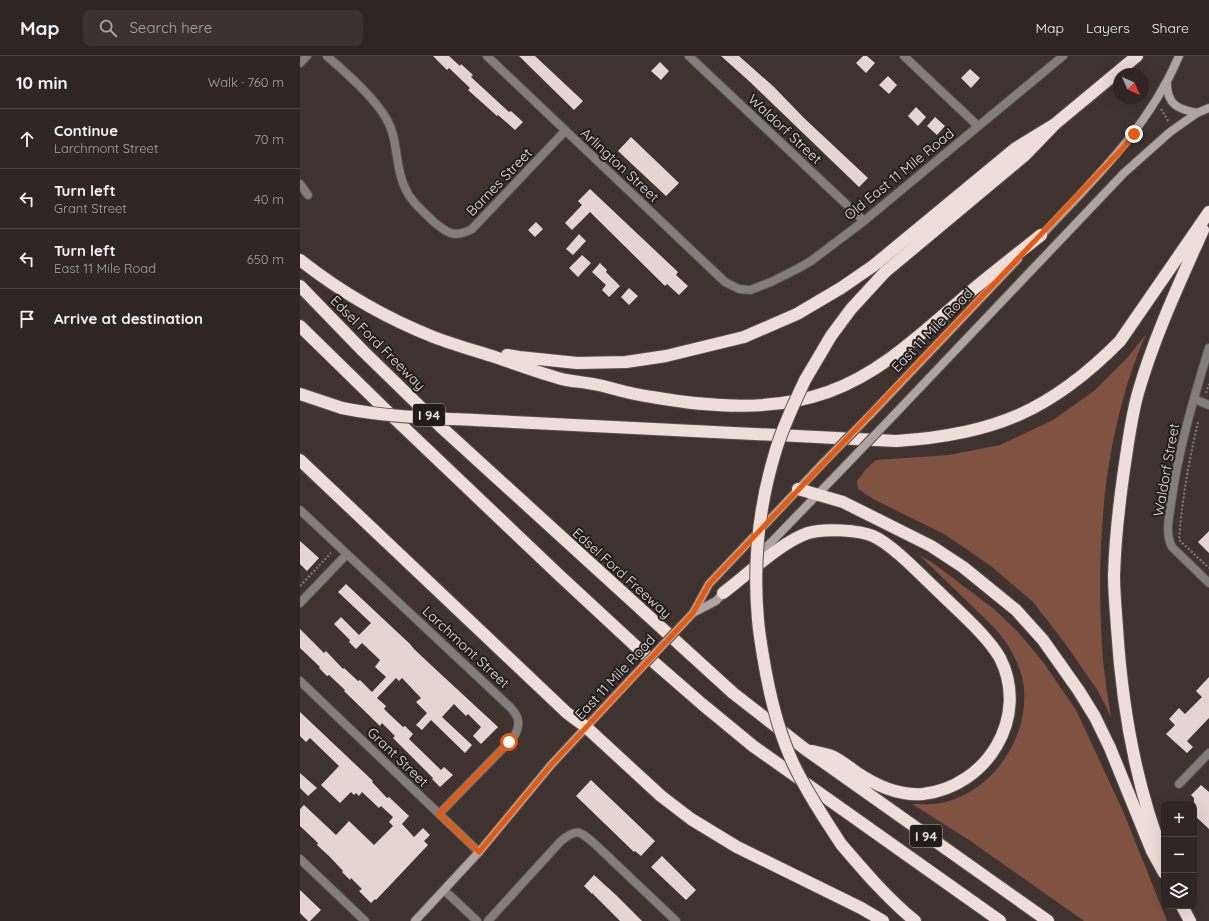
<!DOCTYPE html>
<html lang="en">
<head>
<meta charset="utf-8">
<style>
  body { margin:0; font-family:Quicksand,sans-serif; background:#3b3230; color:#f1f3f6 }
  .controls { position:absolute; right:12px; bottom:12px; display:grid; overflow:hidden; border-radius:8px; box-shadow:0 4px 16px #0002 }
  .controls button { width:36px; height:36px; display:grid; place-items:center; padding:0; border:0; border-bottom:1px solid #4a4341; background:#2f2623; color:#f1f3f6; font:20px sans-serif }
  .compass { position:absolute; left:813px; top:12px; width:36px; height:36px; border-radius:50%; background:#2f2623; box-shadow:0 4px 16px #0002; rotate:135deg }
  .stop { position:absolute; width:12px; height:12px; margin:-9px; border:3px solid #ea580c; border-radius:50%; background:#fff }
  .stop.end { background:#ea580c; border-color:#fff; box-shadow:0 1px 4px #0008 }
  .list { margin:0; padding:0; list-style:none }
  h2 { display:flex; justify-content:space-between; align-items:center; height:52px; margin:0; padding:0 16px; font-size:17px }
  h2 small { font-size:13px; font-weight:400; color:#a7a5a6 }
  .list li { display:grid; grid-template-columns:26px 1fr auto; gap:12px; align-items:center; box-sizing:border-box; height:60px; padding:0 16px; border-top:1px solid #4a4341 }
  .list b { display:block; font-size:15px; white-space:nowrap }
  .list p { margin:0; font-size:13px; white-space:nowrap; color:#a7a5a6 }
  .list em { font-size:13px; font-style:normal; color:#a7a5a6 }
  .icon { flex:none; width:22px; height:22px; fill:none; stroke:currentColor; stroke-width:2; stroke-linecap:round; stroke-linejoin:round }
  .map { position:relative; flex:none; width:909px; height:865px; overflow:hidden }
  header { display:flex; align-items:center; gap:24px; box-sizing:border-box; height:56px; padding:0 20px; background:#2f2623; border-bottom:1px solid #4a4341 }
  header strong { font-size:19px }
  nav { display:flex; gap:22px; margin-inline-start:auto; font-size:14px }
  .search { width:280px; height:36px; background:#3b3230; display:flex; align-items:center; gap:10px; box-sizing:border-box; padding:0 14px; border-radius:8px; color:#a7a5a6; font-size:15px }
  main { display:flex }
  aside { flex:1; background:#2f2623 }
  .map>svg:first-child { display:block }
</style>
</head>
<body>
<header>
<strong>Map</strong>
<div class="search"><svg class="icon" aria-label="search" viewBox="0 0 24 24"><circle cx="10" cy="10" r="6"/><path d="M15 15l6 6"/></svg>Search here</div>
<nav><a>Map</a><a>Layers</a><a>Share</a></nav>
</header>
<main>
<aside>
<h2>10 min<small>Walk · 760 m</small></h2>
<ul class="list">
<li><svg class="icon" aria-label="ahead" viewBox="0 0 24 24"><path d="M12 20V5M6 11l6-6 6 6"/></svg><div><b>Continue</b><p>Larchmont Street</p></div><em>70 m</em></li>
<li><svg class="icon" aria-label="left" viewBox="0 0 24 24"><path d="M17 20v-9H6M10 6l-5 5 5 5"/></svg><div><b>Turn left</b><p>Grant Street</p></div><em>40 m</em></li>
<li><svg class="icon" aria-label="left" viewBox="0 0 24 24"><path d="M17 20v-9H6M10 6l-5 5 5 5"/></svg><div><b>Turn left</b><p>East 11 Mile Road</p></div><em>650 m</em></li>
<li><svg class="icon" aria-label="arrive" viewBox="0 0 24 24"><path d="M6 21V4h12l-3 4 3 4H6"/></svg><div><b>Arrive at destination</b></div></li>
</ul>
</aside>
<div class="map">
<svg width="909" height="865" viewBox="0 0 909 865">
  <rect width="100%" height="100%" fill="#3f332f"/>
  <path fill="#805241" d="M846,278C802,379 795,495 803,604C805,623 808,642 811,661L798,635L764,586L733,546L691,510L644,478L575,444L558,433L557,425L566,413L576,404L649,399L700,389L753,364L794,335L828,301Z
    M619,499L633,507L694,553L719,577L743,606L776,654L823,755L867,865H784L669,784L612,748C623,748 635,749 646,746C694,733 728,682 724,633C723,617 714,598 705,585C696,572 683,561 672,550C654,533 637,516 619,499Z"/>
  <path fill="#e5d5d0" d="M133,0H149L160,10L161,8L173,19L171,21L209,56L211,55L223,66L215,74L198,59L197,60L168,34L170,32L149,12L147,14Z
    M219,0H235L283,45L274,54Z
    M421,0H439L474,31L504,62L568,122L559,131L449,25Z
    M563,0H567L575,7L566,17L556,7Z
    M360,6L369,15L361,24L351,15Z
    M670,13L680,22L671,32L661,22Z
    M588,20L597,29L589,38L579,29Z
    M616,51L626,61L618,70L608,60Z
    M635,61L645,70L637,79L627,70Z
    M331,81L379,127L366,140L318,95Z
    M290,133L378,216L376,219L388,230L379,239L367,228L365,230L290,156L272,174L265,167L282,149L278,145Z
    M236,166L243,173L235,181L228,174Z
    M279,178L286,185L273,199L266,193Z
    M282,199L291,207L278,221L269,212Z
    M300,207L307,214L306,216L320,230L309,241L302,234L306,229L292,216Z
    M329,232L338,240L329,249L321,241Z
    M909,475V497L898,486Z
    M0,485L19,502L7,515L0,508Z
    M46,528L110,588L114,593L131,609L198,671L181,688L173,680L181,671L168,658L166,660L154,648L142,661L172,689L165,697L131,664L122,674L116,669L127,657L116,646L121,642L102,622L99,625L96,622L77,642L86,650L84,653L103,671L105,670L113,678L109,683L141,714L144,711L153,719L140,731L132,723L133,722L93,682L95,680L82,667L80,670L44,635L45,634L29,619L27,620L19,612L20,611L0,592V573L24,597L26,595L43,613L44,612L58,625L60,624L72,636L86,621L75,611L80,604L62,587L56,593L49,586L50,584L34,568L41,561L59,579L71,567L38,536Z
    M909,621V662L887,685L893,691L887,697L866,678L875,669L869,663L879,652L885,658L902,641L896,635Z
    M0,656L73,725L72,726L87,742L89,741L109,760L102,768L114,781L123,772L130,779L124,785L128,789L76,844L75,843L71,847L59,835L62,833L51,822L50,824L42,816L43,815L30,801L17,789L18,787L0,770V753L4,749L36,779L49,765L74,789L93,770L89,766L93,761L81,750L79,752L62,736L59,740L56,737L54,739L51,736L40,747L21,729L39,710L10,682L6,686L0,680Z
    M0,717L17,732L8,740L0,732Z
    M291,724L355,785L341,800L335,795L334,796L276,740Z
    M901,729L909,736V773L894,759V742L891,739Z
    M362,800L396,834L386,844L351,811Z
    M294,819L316,839L342,865H320L292,837V838L284,830Z
    M0,834L21,854L10,865H8L0,857Z"/>
  <g fill="none" stroke-linecap="round" stroke-linejoin="round">
    <defs>
      <path id="minor" d="M27,0C48,19 71,38 86,62C99,83 94,109 105,132C111,146 123,155 134,166C148,178 155,182 172,173L265,75
        M187,0L425,226L439,233L450,234L471,226L497,213L511,205L564,165L763,0
        M389,0L564,165
        M604,0L678,70
        M0,7L7,0
        M0,128L8,139
        M909,292C893,344 878,395 871,448C869,462 865,478 872,491L909,527
        M894,343L909,349
        M0,454L210,651C220,661 221,670 213,682L139,758
        M0,547L47,498
        M0,625L179,796
        M879,728L909,697
        M0,803L65,865
        M144,834L177,865
        M188,865L260,786C277,771 280,775 296,789L376,865"/>
      <path id="secondary" d="M867,27C867,49 878,53 897,57
        M739,182C792,125 848,73 879,0
        M570,359L718,203
        M593,360L824,117L870,76L897,57L909,52
        M456,502L547,408
        M393,557L416,545L426,534
        M393,557L409,528L524,406
        M115,865L179,796L251,709L329,625"/>
      <path id="motorway" d="M0,204C42,237 87,263 136,282C155,289 176,295 195,301C219,309 242,318 266,324C279,326 291,327 303,330C319,334 335,339 352,341C409,351 472,356 528,336C581,317 622,277 663,242C688,220 715,200 741,179
        M0,230L63,295L140,370L433,637L505,693L748,865
        M0,270L93,361L259,519L341,595L402,648L453,690L700,865
        M207,299L219,301L277,307L326,306L366,300L444,281L497,258L541,232L573,210L716,92L755,68
        M505,324L531,280L551,253L585,216L724,100L755,68L837,0
        M0,338L42,352
        M174,364L596,385C693,379 751,355 820,285L909,156
        M0,404L267,657L286,671L361,740L391,763L437,791L561,852L583,865
        M498,433L543,446L631,490L663,511L716,554L743,584L779,635L795,661L810,692L852,795L864,817
        M423,537C447,519 481,486 508,477C524,472 558,474 573,480C593,489 622,520 638,535C656,553 688,580 700,602C730,661 687,731 623,738C599,740 575,729 556,716C549,711 542,705 534,701C528,698 519,697 512,695
        M541,788C564,815 587,842 615,865
        M864,801C835,728 822,650 817,572C816,555 814,538 814,520C815,485 819,449 824,414C828,388 831,362 838,337C854,281 879,228 903,174
        M882,850L890,865"/>
    </defs>
    <use href="#minor" stroke="#5a4f4b" stroke-width="10"/>
    <use href="#secondary" stroke="#5a4f4b" stroke-width="10"/>
    <use href="#motorway" stroke="#5a4f4b" stroke-width="14"/>
    <path stroke="#867c78" stroke-width="2" stroke-dasharray="2 2" stroke-linecap="butt" d="M861,53L869,66
      M906,337L909,328
      M898,366C889,405 882,443 879,484L909,512
      M0,530L31,497"/>
    <use href="#minor" stroke="#837d7b" stroke-width="8"/>
    <use href="#secondary" stroke="#aea5a1" stroke-width="8"/>
    <use href="#motorway" stroke="#eeded9" stroke-width="12"/>
    <defs>
      <path id="secondary-bridge" d="M524,406L570,359
        M547,408L593,360
        M329,625L393,557"/>
      <path id="motorway-bridge" d="M505,324C494,348 482,372 475,397C459,450 453,509 458,564C459,576 461,588 463,600C469,637 477,673 493,707C506,735 524,762 541,788
        M42,352C86,361 130,362 174,364"/>
    </defs>
    <use href="#secondary-bridge" stroke="#5a4f4b" stroke-width="10" stroke-linecap="butt"/>
    <use href="#motorway-bridge" stroke="#5a4f4b" stroke-width="14" stroke-linecap="butt"/>
    <use href="#secondary-bridge" stroke="#aea5a1" stroke-width="8"/>
    <use href="#motorway-bridge" stroke="#eeded9" stroke-width="12"/>
  </g>
  <g fill="none" stroke-linecap="round" stroke-linejoin="round">
    <path stroke="#ea580c" stroke-width="5" d="M209,686L139,758L179,796L251,709L393,557L409,528L821,94L834,78"/>
  </g>
  <g text-anchor="middle" dominant-baseline="central" stroke-width="4" stroke-linejoin="round" paint-order="stroke">
    <g fill="#221d1b" stroke="#ada7a4" stroke-width="1">
      <rect x="113" y="348" width="32" height="22" rx="3"/>
      <rect x="610" y="769" width="32" height="22" rx="3"/>
    </g>
    <g font-size="13" font-weight="bold" fill="#e9e2df">
      <text x="129" y="359">I 94</text>
      <text x="626" y="780">I 94</text>
    </g>
    <g font-size="14" fill="#e9e2df" stroke="#221d1b">
      <text transform="translate(485 73) rotate(43)">Waldorf Street</text>
      <text transform="translate(320 109) rotate(43)">Arlington Street</text>
      <text transform="translate(599 118) rotate(-39)">Old East 11 Mile Road</text>
      <text transform="translate(199 126) rotate(-46)">Barnes Street</text>
      <text transform="translate(632 274) rotate(-46)">East 11 Mile Road</text>
      <text transform="translate(78 287) rotate(45)">Edsel Ford Freeway</text>
      <text transform="translate(866 414) rotate(-80)">Waldorf Street</text>
      <text transform="translate(322 517) rotate(42)">Edsel Ford Freeway</text>
      <text transform="translate(166 591) rotate(43)">Larchmont Street</text>
      <text transform="translate(315 621) rotate(-47)">East 11 Mile Road</text>
      <text transform="translate(98 701) rotate(44)">Grant Street</text>
    </g>
  </g>
</svg>
<div class="controls">
<button>+</button>
<button>−</button>
<button><svg class="icon" aria-label="layers" viewBox="0 0 24 24"><path d="M12 4l9 5-9 5-9-5zM3 14l9 5 9-5"/></svg></button>
</div>
<svg class="compass" viewBox="-18 -18 36 36"><path d="M0-13l5 13h-10z" fill="#e53935"/><path d="M0 13l5-13h-10z" fill="#a7a5a6"/></svg>
<div class="stop" style="left:209px;top:686px"></div>
<div class="stop end" style="left:834px;top:78px"></div>
</div>
</main>
</body>
</html>
